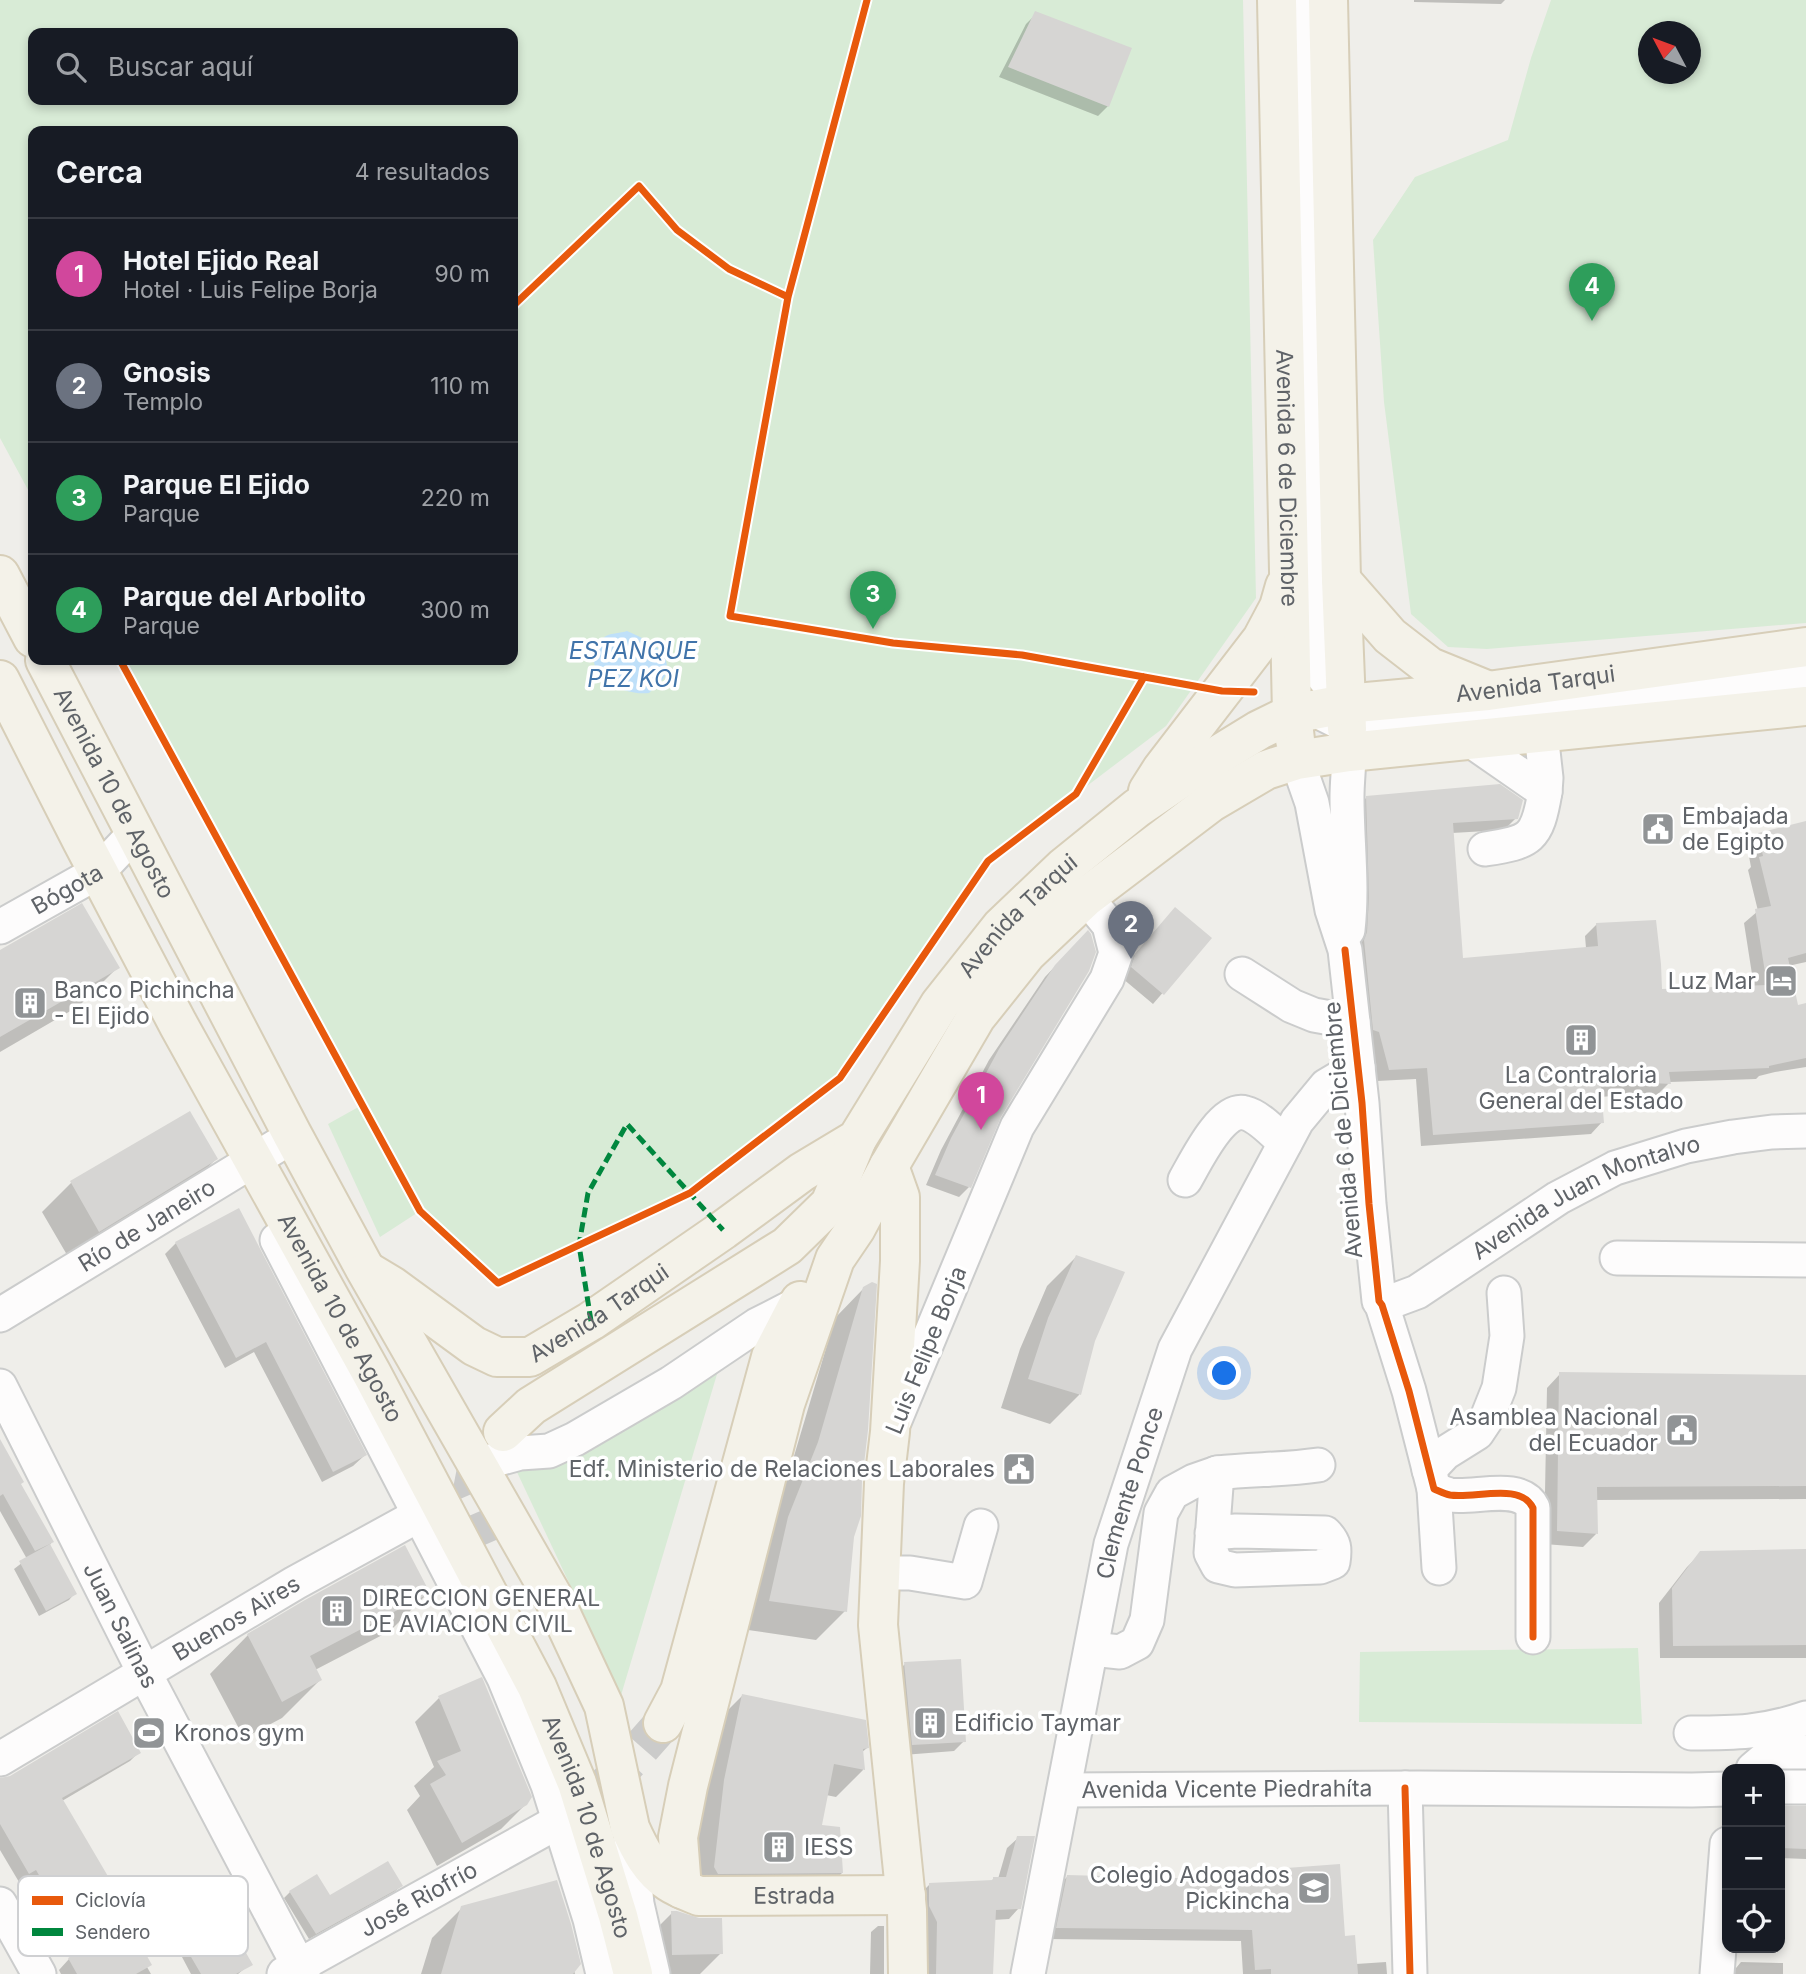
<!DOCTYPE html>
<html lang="es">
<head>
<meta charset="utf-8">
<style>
  body { margin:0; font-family:Inter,sans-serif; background:#20242c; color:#f1f3f6 }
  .controls { position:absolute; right:21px; bottom:21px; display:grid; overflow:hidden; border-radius:14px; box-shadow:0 4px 10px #0003 }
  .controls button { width:63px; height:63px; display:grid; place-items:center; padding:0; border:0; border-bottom:2px solid #363941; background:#171b24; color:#f1f3f6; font:35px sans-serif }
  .compass { position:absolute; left:1638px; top:21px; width:63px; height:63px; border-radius:50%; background:#171b24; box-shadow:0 4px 10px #0003; rotate:311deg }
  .you { position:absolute; left:1225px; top:1374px; width:24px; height:24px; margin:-18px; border:5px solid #fff; border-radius:50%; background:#1a73e8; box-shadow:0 0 0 10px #1a73e833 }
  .badge { display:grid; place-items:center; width:46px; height:46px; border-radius:50%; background:#919496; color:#fff; font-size:23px; font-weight:700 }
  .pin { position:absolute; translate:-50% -58px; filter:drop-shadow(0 2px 4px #0008) }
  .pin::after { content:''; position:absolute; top:37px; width:24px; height:21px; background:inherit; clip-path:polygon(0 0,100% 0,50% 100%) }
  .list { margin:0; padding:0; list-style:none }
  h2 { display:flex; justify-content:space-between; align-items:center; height:91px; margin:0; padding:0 28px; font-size:30px }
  h2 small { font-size:23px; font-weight:400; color:#9ea1a6 }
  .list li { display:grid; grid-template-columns:46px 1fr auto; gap:21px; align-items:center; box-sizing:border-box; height:112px; padding:0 28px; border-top:2px solid #363941 }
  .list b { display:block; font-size:26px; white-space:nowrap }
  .list p { margin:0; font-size:23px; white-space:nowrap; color:#9ea1a6 }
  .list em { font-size:23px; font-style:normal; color:#9ea1a6 }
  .icon { flex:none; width:38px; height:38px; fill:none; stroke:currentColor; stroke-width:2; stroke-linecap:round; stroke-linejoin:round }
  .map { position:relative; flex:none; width:1806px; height:1974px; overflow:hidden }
  .search { position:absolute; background:#171b24; box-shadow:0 4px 10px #0003; left:28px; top:28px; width:490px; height:77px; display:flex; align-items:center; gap:18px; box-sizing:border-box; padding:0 24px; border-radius:14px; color:#9ea1a6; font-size:26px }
  .panel { position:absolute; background:#171b24; box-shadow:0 4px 10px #0003; left:28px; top:126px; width:490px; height:539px; border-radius:14px }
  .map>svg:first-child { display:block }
</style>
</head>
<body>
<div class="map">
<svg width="1806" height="1974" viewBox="0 0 1806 1974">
  <rect width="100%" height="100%" fill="#efeeea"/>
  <path fill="#d8ebd6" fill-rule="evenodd" d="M0,0H1243L1256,598L1166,726L988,861L840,1078L743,1151L690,1193L498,1283L420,1211L380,1237L328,1124L362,1105L120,660H513V131H33V499L0,438ZM33,33H513V100H33Z
    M1551,0H1806V623L1487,649L1448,647L1411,614L1384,402L1373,240L1415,177L1508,140L1531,58ZM1648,32H1690V74H1648Z
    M732,1324L616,1712L588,1623L516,1470Z
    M1638,1648L1642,1724L1359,1722L1360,1652Z"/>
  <path fill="#bfe0f9" d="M627,631C645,639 675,651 665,676C662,682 654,688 649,693C626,696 584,679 596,649C598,645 602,638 606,636C611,633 621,633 627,631Z"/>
  <path fill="#0003" d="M1414,0H1505L1501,4L1414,2Z
    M1036,14L1108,106L1098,116L999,77L1026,24Z
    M1367,797L1516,818L1504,830L1452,833L1461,960L1586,948L1585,936L1597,924L1660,990L1754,987L1744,923L1758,911L1748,870L1751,867L1747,846L1759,834L1806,823V962L1788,966L1796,1007L1806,1005V1067L1775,1072L1759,1076L1756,1079L1670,1082L1657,1095L1638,1094L1600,1097L1602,1122L1591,1134L1421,1146L1416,1079L1377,1081L1368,1044L1362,1042L1355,809Z
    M1166,919L1210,938L1153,1004L1122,978L1125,966Z
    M1078,942L999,1116L969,1187L959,1197L926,1185L941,1150L989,1060L1045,977Z
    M0,952L117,968L79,1006L0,1052Z
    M216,1159L187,1188L70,1260L42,1212L71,1183Z
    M238,1210L365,1455L353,1466L322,1482L254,1352L225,1368L165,1254L176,1243Z
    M1076,1257L1094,1341L1079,1395L1050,1424L1001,1408L1020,1349L1047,1286Z
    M864,1288L852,1537L845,1611L816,1640L741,1629L760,1548L789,1473L835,1318Z
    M1560,1374L1806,1377V1499L1595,1500L1596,1534L1583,1547L1544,1544L1547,1388Z
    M0,1442L20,1485L52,1542L49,1546L75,1593L69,1600L39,1616L14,1569L27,1559L0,1511Z
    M1806,1550V1658H1660L1659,1603L1687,1567L1701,1553Z
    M428,1593L390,1631L315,1670L320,1680L282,1718L244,1738L210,1674L248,1635Z
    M905,1664L964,1741L954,1751L903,1755L895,1674Z
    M742,1696L867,1748L861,1753L863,1770L836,1797L826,1795L820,1827L842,1873L814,1900L688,1895L715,1723Z
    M439,1698L526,1804L501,1829L437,1866L407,1810L420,1796L414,1786L434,1767L415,1722Z
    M139,1752L130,1761L62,1801L107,1877L98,1886L47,1914L26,1878L19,1882L0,1850V1780Z
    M1780,1808H1806V1859L1780,1858Z
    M1018,1838L1019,1908L1009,1919L993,1920L991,1974H926L927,1933L919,1917V1895L930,1884L991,1882L993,1879H998L1007,1848Z
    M1249,1873L1356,1964L1386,1962L1387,1974H1243L1241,1941L1046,1939L1055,1889L1067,1877L1240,1882Z
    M401,1886L394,1892L309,1939L284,1898L290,1892L330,1898Z
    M462,1908L574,1970L575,1974H421L432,1938Z
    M672,1913L698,1920L721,1953L700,1974H634V1951Z
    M878,1926H884V1974H870L871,1932Z
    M188,1951L250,1964L238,1974H191L182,1957Z
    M69,1959L147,1967L151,1974H61L59,1970Z
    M1741,1962L1783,1963V1974H1731Z"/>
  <path fill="#d6d5d3" d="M1035,11L1132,48L1109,107L1008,67Z
    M1500,784L1523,800L1518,819L1453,823L1463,958L1598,946L1596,923L1656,920L1661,964L1662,989L1767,985L1755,909L1771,906L1759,857L1763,856L1758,833L1806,821V953L1788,958L1798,1005L1806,1003V1058L1769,1066V1068L1669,1072L1671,1084L1651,1083L1601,1087L1604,1123L1433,1135L1427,1068L1389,1070L1379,1032L1373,1030L1364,940L1367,932L1369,897L1366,796Z
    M82,903L120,968L0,1037V950Z
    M1175,907L1212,938L1164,995L1131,967L1135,954Z
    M1088,930L1091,934L1096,952L1089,971L1001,1117L971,1188L935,1175L951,1138L999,1049L1055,965Z
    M190,1111L218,1159L99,1232L70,1181Z
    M239,1208L367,1455L333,1472L266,1342L236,1358L175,1242Z
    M1076,1255L1125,1272L1095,1341L1081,1395L1028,1379L1048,1318Z
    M872,1282L877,1284L868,1430L862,1481L861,1516L854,1537L847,1612L769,1601L788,1517L818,1442L863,1287Z
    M1559,1372L1806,1375V1486L1597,1487L1598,1534L1557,1531Z
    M0,1439L24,1482L21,1484L54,1542L35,1551L3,1494L0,1496Z
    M50,1544L77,1594L46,1611L19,1561Z
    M405,1545L430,1593L310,1656L322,1680L282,1702L247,1634L305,1600Z
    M1806,1549V1645L1673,1646L1672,1588L1700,1551Z
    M961,1659L966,1742L912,1745L904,1662Z
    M482,1677L532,1797L527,1805L462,1843L430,1784L446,1775L437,1761L461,1751L438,1696Z
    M742,1694L866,1720L869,1748L863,1749L865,1770L834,1764L822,1825L840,1827L843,1873L718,1874L714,1867L724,1780Z
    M118,1711L141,1753L62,1798L109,1878L57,1906L36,1870L29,1874L0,1824V1778L10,1776Z
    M1780,1806H1806V1849L1780,1848Z
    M1017,1836H1035L1021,1909L996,1910L993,1974H936L937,1922L929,1906V1883L993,1880V1877H1006Z
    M388,1861L403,1886L316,1934L289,1891L317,1874L330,1895Z
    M1340,1864L1345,1936L1355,1935L1358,1974H1271V1969L1255,1970L1252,1930L1056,1928L1067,1875L1249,1880L1248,1871Z
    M557,1880L571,1924L581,1964L573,1974H441L461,1906Z
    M671,1911H677L699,1918H722L723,1954L672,1955Z
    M129,1924L152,1965L136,1974H77L68,1958Z
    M230,1925L253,1965L236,1974H201L187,1950Z"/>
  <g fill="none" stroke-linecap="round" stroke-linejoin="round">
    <path stroke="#cbcbca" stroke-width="38" stroke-dasharray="38 19" stroke-linecap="butt" d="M480,1457L478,1459L472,1490L494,1541
      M557,1823C600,1798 631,1759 663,1723"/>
    <defs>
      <g id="minor">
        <path d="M1305,0L1321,674L1345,704L1357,708"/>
        <path d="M1323,714L1347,726L1388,730L1806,681"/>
        <path d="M1470,740L1545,792L1546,778L1541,733"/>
        <path d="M1297,760L1312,803L1332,910L1345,950L1362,1103L1369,1204L1379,1301L1382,1305L1409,1391L1434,1489C1439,1491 1445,1494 1450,1495C1474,1499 1521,1482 1533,1508V1637"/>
        <path d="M1485,849C1531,842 1537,839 1545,792"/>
        <path id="s1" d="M0,927L98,872L135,833"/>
        <path d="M1348,930C1353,885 1347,842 1347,797C1347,782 1349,767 1349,752"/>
        <path d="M1242,974L1292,1006L1314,1015L1353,1022"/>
        <path d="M1185,1180C1195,1163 1222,1106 1245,1113C1259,1116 1275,1134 1285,1143"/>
        <path d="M277,1240L504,1678L548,1785L590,1919L603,1974"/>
        <path d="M1617,1258L1806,1260"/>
        <path id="s2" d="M1382,1305L1417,1292L1558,1198L1615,1168L1686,1146L1733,1137L1772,1132L1806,1131"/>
        <path id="s3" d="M0,1315L293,1136"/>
        <path id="s4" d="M0,1386L144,1672L303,1974"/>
        <path d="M895,1420L1017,1127L1107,979L1116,953L1109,925L1086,897"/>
        <path d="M491,1461L520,1453L549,1451L575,1439L671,1383L757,1325L798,1304"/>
        <path d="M1429,1470L1445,1453L1477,1433L1487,1418L1499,1388L1507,1336L1504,1293"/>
        <path d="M1217,1473C1251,1469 1284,1470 1318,1465"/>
        <path d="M1434,1489L1439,1568"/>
        <path d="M880,1573H910L965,1582L981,1526"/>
        <path d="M1092,1649L1120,1652L1137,1643L1147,1620L1161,1513L1172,1493L1194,1481L1217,1473L1211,1553L1218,1566L1235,1570L1320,1567L1333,1562C1335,1549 1335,1543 1325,1533L1236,1531L1212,1533"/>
        <path d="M1691,1733C1735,1733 1763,1733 1806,1718"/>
        <path id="s5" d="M0,1759L295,1583L439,1504"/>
        <path d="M1753,1769L1773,1752H1806"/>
        <path d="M1780,1787H1806"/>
        <path d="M1405,1788L1410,1974"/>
        <path id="s6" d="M1064,1790L1419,1788L1692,1790L1727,1789"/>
        <path d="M630,1832L637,1904L653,1974"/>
        <path d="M0,1904L39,1974"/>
        <path id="s7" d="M284,1974L552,1825"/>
        <path id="s8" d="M1028,1974L1111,1544L1175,1349L1297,1121L1326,1086L1358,1067"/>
        <path d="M1717,1974L1727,1844"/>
      </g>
      <g id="major">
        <path id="s9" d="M1277,0L1292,714L1295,740"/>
        <path d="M1328,0L1341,580L1347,729"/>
        <path d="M0,575L33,638"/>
        <path d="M1341,580L1390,636L1430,667L1484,689"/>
        <path id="s10" d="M45,660L292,1134L364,1267L553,1597L604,1706L630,1828C639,1848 650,1870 669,1882C678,1888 689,1892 699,1896L906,1895"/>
        <path id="s11" d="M0,680L82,841L178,1024L372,1374L537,1687L577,1783L618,1916L633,1974"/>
        <path d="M1148,791L1162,769L1262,639L1279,607L1285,586"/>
        <path d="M889,1166L900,1197V1261L890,1432L884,1483L878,1625L907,1910L908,1974"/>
        <path id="s12" d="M367,1271L392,1286L474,1346L497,1357H530L591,1321L723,1230L802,1172L857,1139L940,1004L1001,927L1064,867L1137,808L1184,776L1259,730L1292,714L1345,704L1488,691L1806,647"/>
        <path d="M503,1432L531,1406L787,1246L830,1204L857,1139"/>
        <path d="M663,1723L680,1691L771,1357L800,1301"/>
        <path d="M682,1889L678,1837L688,1786L785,1404L835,1259L856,1228L889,1166L976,1017L1027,953L1086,897L1210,803L1266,770L1297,760L1349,752L1806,706"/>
      </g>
    </defs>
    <use href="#minor" stroke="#cbcccc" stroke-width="37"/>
    <use href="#major" stroke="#d7ceb8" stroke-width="42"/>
    <use href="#minor" stroke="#fdfcfc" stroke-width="33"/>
    <use href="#major" stroke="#f4f2e9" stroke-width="38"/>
    <path stroke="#00873e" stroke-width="5" stroke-dasharray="10 5" stroke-linecap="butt" d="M591,1321L579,1245L588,1193L627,1124L723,1230"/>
    <defs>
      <path id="cycleway" d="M867,0L788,297L730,616L893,643L1022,655L1222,691L1254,692
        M513,306L639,186L677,230L729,269L788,297
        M120,660L420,1211L498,1283L690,1193L840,1078L988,861L1076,794L1144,677
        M1345,950L1362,1103L1369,1204L1379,1301L1382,1305L1409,1391L1434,1489C1439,1491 1445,1494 1450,1495C1474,1499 1521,1482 1533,1508V1637
        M1405,1788L1410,1974"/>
    </defs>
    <use href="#cycleway" stroke="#fff" stroke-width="11"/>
    <use href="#cycleway" stroke="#e8590c" stroke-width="7"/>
  </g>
  <defs>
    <symbol id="civic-square" viewBox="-11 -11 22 22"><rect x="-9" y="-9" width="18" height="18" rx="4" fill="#919496" stroke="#fff"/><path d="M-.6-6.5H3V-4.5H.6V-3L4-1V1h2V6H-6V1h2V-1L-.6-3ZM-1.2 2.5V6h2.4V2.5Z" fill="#fff"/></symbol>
    <symbol id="hotel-square" viewBox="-11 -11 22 22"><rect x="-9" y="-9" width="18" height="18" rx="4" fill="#919496" stroke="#fff"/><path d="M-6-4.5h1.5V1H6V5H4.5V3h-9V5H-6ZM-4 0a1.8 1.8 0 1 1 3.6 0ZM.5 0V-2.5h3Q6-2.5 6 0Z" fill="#fff"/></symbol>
    <symbol id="building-square" viewBox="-11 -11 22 22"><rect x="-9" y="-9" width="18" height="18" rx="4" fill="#919496" stroke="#fff"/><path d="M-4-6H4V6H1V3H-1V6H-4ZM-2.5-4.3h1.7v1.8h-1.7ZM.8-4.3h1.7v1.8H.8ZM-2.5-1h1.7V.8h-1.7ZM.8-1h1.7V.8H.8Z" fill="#fff"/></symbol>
    <symbol id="stadium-square" viewBox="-11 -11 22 22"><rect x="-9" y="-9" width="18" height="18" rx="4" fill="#919496" stroke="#fff"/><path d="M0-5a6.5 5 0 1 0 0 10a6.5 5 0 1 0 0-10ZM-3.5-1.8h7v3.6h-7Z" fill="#fff"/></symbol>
    <symbol id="university-square" viewBox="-11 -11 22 22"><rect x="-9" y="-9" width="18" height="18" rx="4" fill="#919496" stroke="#fff"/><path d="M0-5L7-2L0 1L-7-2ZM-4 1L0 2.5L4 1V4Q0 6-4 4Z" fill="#fff"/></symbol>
  </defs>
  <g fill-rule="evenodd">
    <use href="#civic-square" x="1639" y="810" width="38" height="38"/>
    <use href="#hotel-square" x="1762" y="962" width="38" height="38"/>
    <use href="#building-square" x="11" y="984" width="38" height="38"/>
    <use href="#building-square" x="1562" y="1021" width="38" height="38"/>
    <use href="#civic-square" x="1663" y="1411" width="38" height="38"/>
    <use href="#civic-square" x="1000" y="1450" width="38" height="38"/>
    <use href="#building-square" x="318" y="1592" width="38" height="38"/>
    <use href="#building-square" x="911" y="1704" width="38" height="38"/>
    <use href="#stadium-square" x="130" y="1714" width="38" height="38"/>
    <use href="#building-square" x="760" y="1828" width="38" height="38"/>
    <use href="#university-square" x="1295" y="1869" width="38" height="38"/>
  </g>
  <g text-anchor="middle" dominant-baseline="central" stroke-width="7" stroke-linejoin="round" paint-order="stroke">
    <g font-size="23" fill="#5f6368" stroke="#fff">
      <text stroke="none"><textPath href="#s9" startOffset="478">Avenida 6 de Diciembre</textPath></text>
      <text stroke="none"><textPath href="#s12" startOffset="1447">Avenida Tarqui</textPath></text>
      <text stroke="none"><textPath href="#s10" startOffset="150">Avenida 10 de Agosto</textPath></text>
      <text stroke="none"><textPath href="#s1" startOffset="77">Bógota</textPath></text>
      <text stroke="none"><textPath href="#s12" startOffset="859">Avenida Tarqui</textPath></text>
      <text transform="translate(1343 1130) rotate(-95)">Avenida 6 de Diciembre</text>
      <text stroke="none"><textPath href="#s2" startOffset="233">Avenida Juan Montalvo</textPath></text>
      <text stroke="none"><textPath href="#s3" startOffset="172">Río de Janeiro</textPath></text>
      <text stroke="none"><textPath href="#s12" startOffset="271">Avenida Tarqui</textPath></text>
      <text stroke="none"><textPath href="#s11" startOffset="723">Avenida 10 de Agosto</textPath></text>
      <text transform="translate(926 1350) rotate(-68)">Luis Felipe Borja</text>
      <text stroke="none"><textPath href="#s8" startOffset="492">Clemente Ponce</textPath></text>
      <text stroke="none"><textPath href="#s5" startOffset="275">Buenos Aires</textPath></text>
      <text stroke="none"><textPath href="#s4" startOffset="268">Juan Salinas</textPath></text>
      <text stroke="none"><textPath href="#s6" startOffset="163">Avenida Vicente Piedrahíta</textPath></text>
      <text stroke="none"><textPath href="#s11" startOffset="1290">Avenida 10 de Agosto</textPath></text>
      <text stroke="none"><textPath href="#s10" startOffset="1507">Estrada</textPath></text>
      <text stroke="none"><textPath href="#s7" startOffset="154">José Riofrío</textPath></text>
    </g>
    <g font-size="23" fill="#5f6368" stroke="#fff" text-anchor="start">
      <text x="1682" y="816">Embajada<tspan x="1682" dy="26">de Egipto</tspan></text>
      <text x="1756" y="981" text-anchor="end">Luz Mar</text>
      <text x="54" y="990">Banco Pichincha<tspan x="54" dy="26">- El Ejido</tspan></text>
      <text x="1581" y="1075" text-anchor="middle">La Contraloria<tspan x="1581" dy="26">General del Estado</tspan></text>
      <text x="1658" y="1417" text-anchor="end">Asamblea Nacional<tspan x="1658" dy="26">del Ecuador</tspan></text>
      <text x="995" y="1469" text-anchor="end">Edf. Ministerio de Relaciones Laborales</text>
      <text x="362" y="1598">DIRECCION GENERAL<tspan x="362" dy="26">DE AVIACION CIVIL</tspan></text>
      <text x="954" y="1723">Edificio Taymar</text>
      <text x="174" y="1733">Kronos gym</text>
      <text x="804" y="1847">IESS</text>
      <text x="1290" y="1875" text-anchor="end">Colegio Adogados<tspan x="1290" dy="26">Pickincha</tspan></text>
    </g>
    <g font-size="24" font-style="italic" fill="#4174aa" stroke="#fff">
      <text x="633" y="650">ESTANQUE<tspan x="633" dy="28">PEZ KOI</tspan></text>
    </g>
  </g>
  <rect x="18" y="1876" width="230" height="80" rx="10" fill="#fff" stroke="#cfd0d2" stroke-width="2"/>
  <rect x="32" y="1896" width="31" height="9" fill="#e8590c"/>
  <rect x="32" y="1928" width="31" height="8" fill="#00873e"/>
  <g font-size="19" fill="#5f6368">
    <text x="75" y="1907">Ciclovía</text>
    <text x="75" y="1939">Sendero</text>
  </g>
</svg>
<div class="controls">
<button>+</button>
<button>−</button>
<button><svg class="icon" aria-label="locate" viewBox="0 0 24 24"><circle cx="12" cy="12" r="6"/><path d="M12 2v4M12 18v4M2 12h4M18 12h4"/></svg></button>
</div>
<svg class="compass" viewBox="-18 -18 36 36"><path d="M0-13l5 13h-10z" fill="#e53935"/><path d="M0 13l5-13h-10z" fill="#9ea1a6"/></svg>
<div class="you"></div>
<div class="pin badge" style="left:981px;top:1130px;background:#d1479c">1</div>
<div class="pin badge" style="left:1131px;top:959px;background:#6b7280">2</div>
<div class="pin badge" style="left:873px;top:629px;background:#2e9e5b">3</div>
<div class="pin badge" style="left:1592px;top:321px;background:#2e9e5b">4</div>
<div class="search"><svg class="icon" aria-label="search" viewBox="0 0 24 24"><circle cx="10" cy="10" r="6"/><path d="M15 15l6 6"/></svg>Buscar aquí</div>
<section class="panel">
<h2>Cerca<small>4 resultados</small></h2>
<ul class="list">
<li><span class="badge" style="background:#d1479c">1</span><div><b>Hotel Ejido Real</b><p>Hotel · Luis Felipe Borja</p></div><em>90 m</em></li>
<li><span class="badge" style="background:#6b7280">2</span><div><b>Gnosis</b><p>Templo</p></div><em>110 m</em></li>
<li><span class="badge" style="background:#2e9e5b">3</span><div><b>Parque El Ejido</b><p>Parque</p></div><em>220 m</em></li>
<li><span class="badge" style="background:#2e9e5b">4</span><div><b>Parque del Arbolito</b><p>Parque</p></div><em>300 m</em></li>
</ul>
</section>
</div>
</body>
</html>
